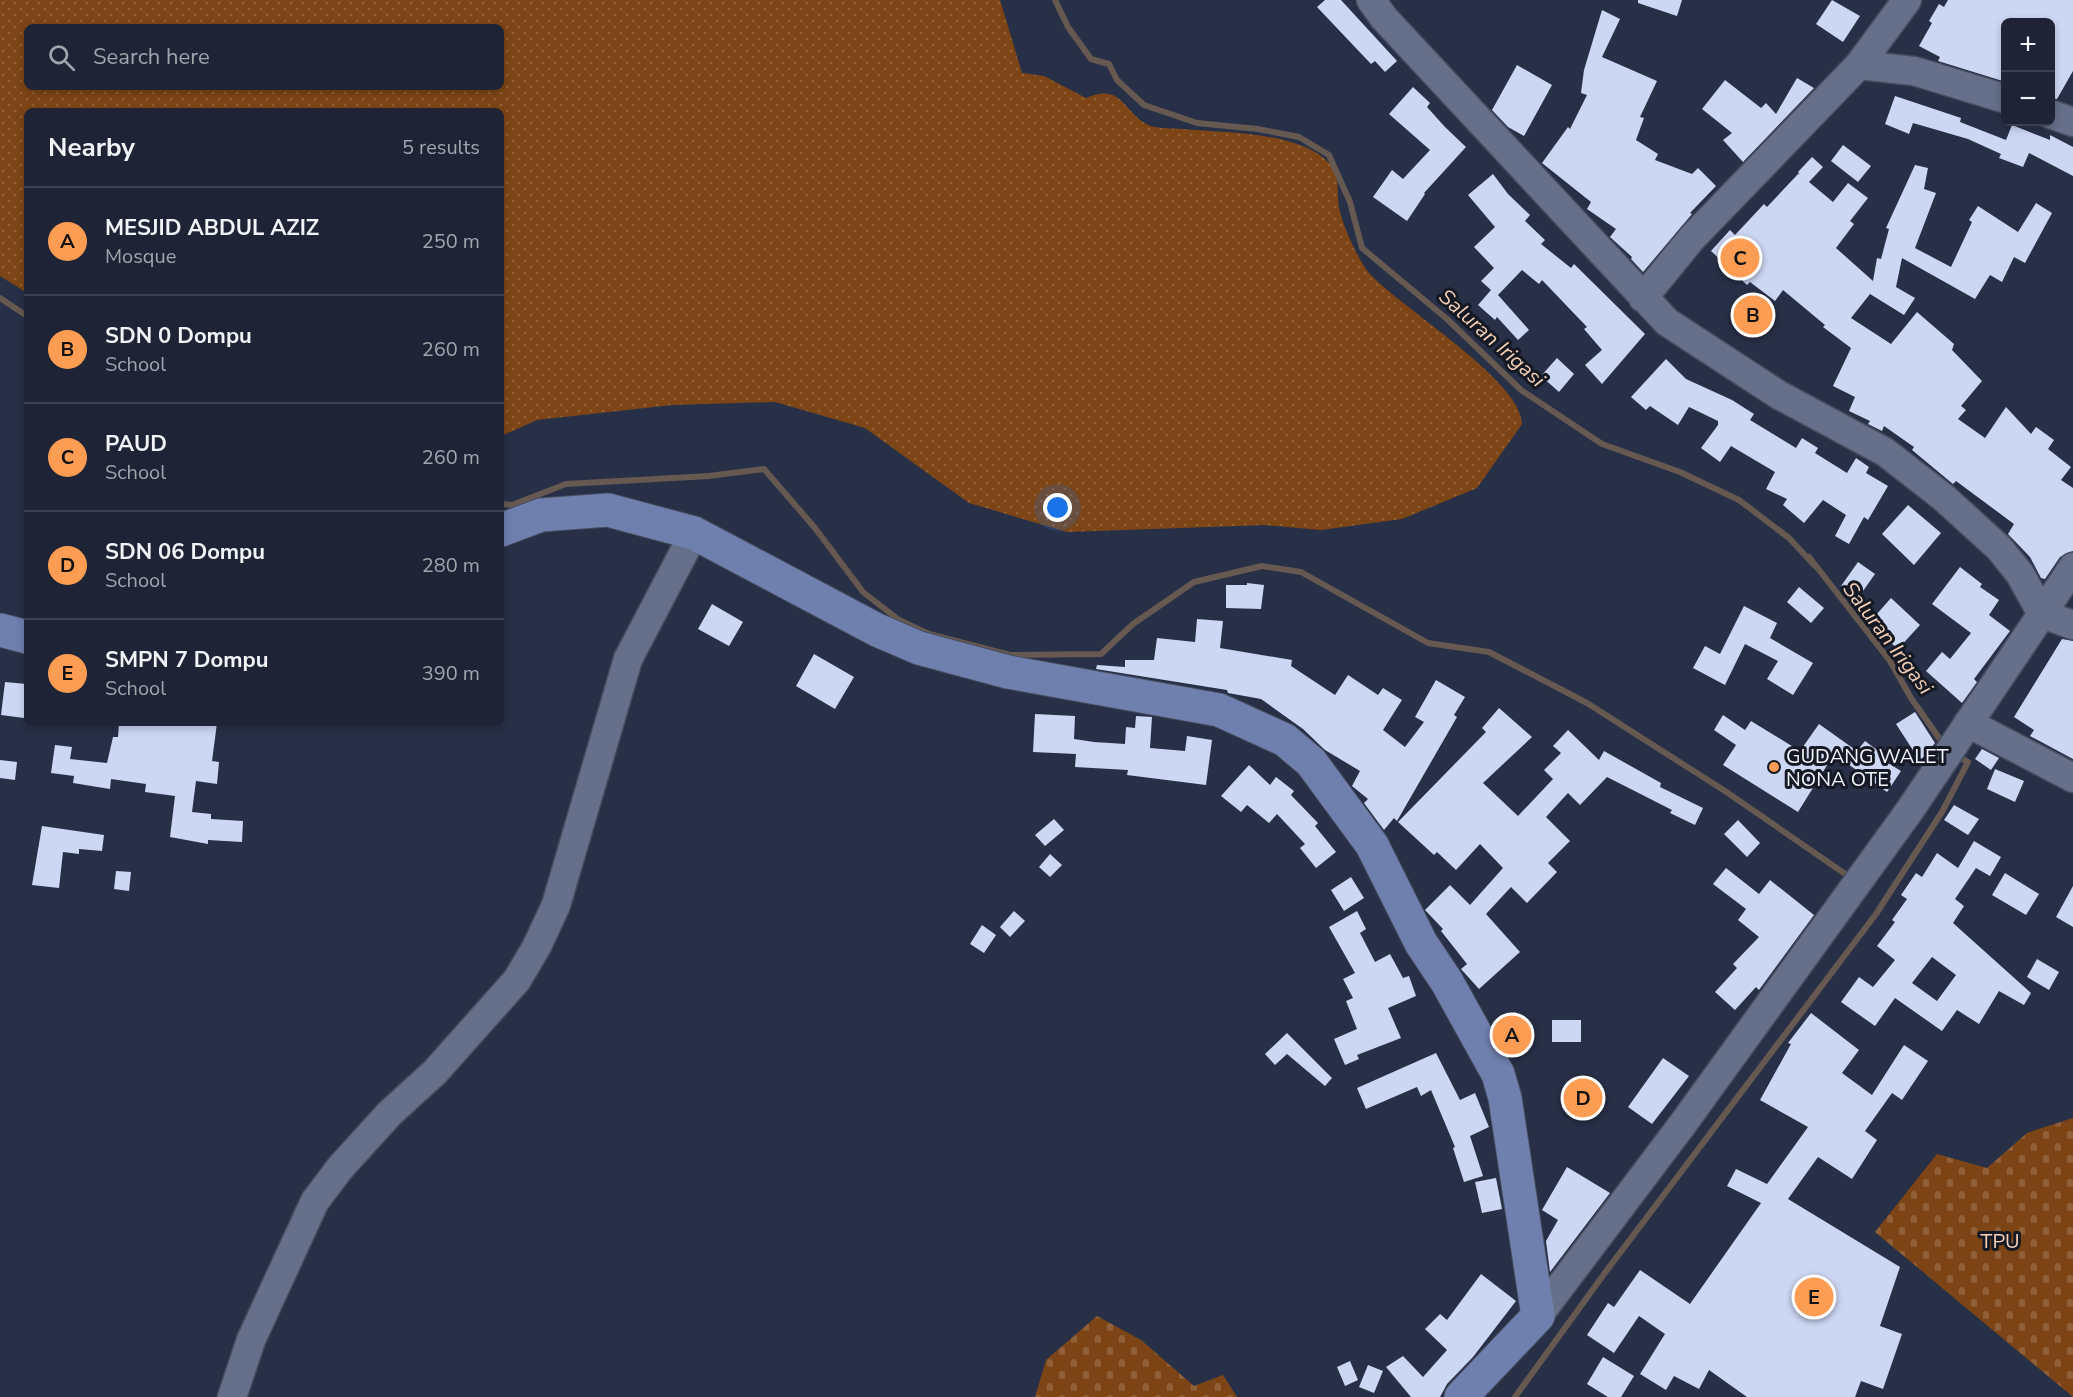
<!DOCTYPE html>
<html lang="en">
<head>
<meta charset="utf-8">
<style>
  body { margin:0; font-family:"Nunito Sans",sans-serif; background:#262c3e; color:#f1f3f6 }
  .controls { position:absolute; right:18px; top:18px; display:grid; overflow:hidden; border-radius:9px; box-shadow:0 3px 9px #0003 }
  .controls button { width:54px; height:54px; display:grid; place-items:center; padding:0; border:0; border-bottom:2px solid #3c4151; background:#1e2436; color:#f1f3f6; font:30px sans-serif }
  .you { position:absolute; left:1058px; top:508px; width:21px; height:21px; margin:-15px; border:4px solid #fff; border-radius:50%; background:#1a73e8; box-shadow:0 0 0 9px #1a73e833 }
  .badge { display:grid; place-items:center; width:39px; height:39px; border-radius:50%; background:#fc9d53; color:#111; font-size:20px; font-weight:700 }
  .pin { position:absolute; translate:-50% -50%; border:3px solid #fff; box-shadow:0 2px 6px #0006 }
  .list { margin:0; padding:0; list-style:none }
  h2 { display:flex; justify-content:space-between; align-items:center; height:78px; margin:0; padding:0 24px; font-size:26px }
  h2 small { font-size:20px; font-weight:400; color:#a1a4ad }
  .list li { display:grid; grid-template-columns:39px 1fr auto; gap:18px; align-items:center; box-sizing:border-box; height:108px; padding:0 24px; border-top:2px solid #3c4151 }
  .list b { display:block; font-size:22px; white-space:nowrap }
  .list p { margin:0; font-size:20px; white-space:nowrap; color:#a1a4ad }
  .list em { font-size:20px; font-style:normal; color:#a1a4ad }
  .icon { flex:none; width:33px; height:33px; fill:none; stroke:currentColor; stroke-width:2; stroke-linecap:round; stroke-linejoin:round }
  .map { position:relative; flex:none; width:2073px; height:1397px; overflow:hidden }
  .search { position:absolute; background:#1e2436; box-shadow:0 3px 9px #0003; left:24px; top:24px; width:480px; height:66px; display:flex; align-items:center; gap:15px; box-sizing:border-box; padding:0 21px; border-radius:9px; color:#a1a4ad; font-size:22px }
  .panel { position:absolute; background:#1e2436; box-shadow:0 3px 9px #0003; left:24px; top:108px; width:480px; height:618px; border-radius:9px }
  .map>svg:first-child { display:block }
</style>
</head>
<body>
<div class="map">
<svg width="2073" height="1397" viewBox="0 0 2073 1397">
  <defs>
    <pattern id="grass-dots" width="8" height="8" patternUnits="userSpaceOnUse" patternTransform="scale(1.5)"><rect width="8" height="8" fill="#7d4515"/><path d="M2 2h.1M6 6h.1" fill="none" stroke="#906038" stroke-width="1.8" stroke-linecap="round"/></pattern>
    <pattern id="cemetery-stones" width="16" height="16" patternUnits="userSpaceOnUse" patternTransform="scale(1.5)"><rect width="16" height="16" fill="#7d4515"/><path d="M2 7V4a2 2 0 0 1 4 0v3zM10 15v-3a2 2 0 0 1 4 0v3z" fill="#906038"/></pattern>
  </defs>
  <rect width="100%" height="100%" fill="#283048"/>
  <path fill="url(#grass-dots)" fill-rule="evenodd" d="M0,0H1000L1022,73L1044,76L1086,98C1124,81 1124,116 1151,126C1160,129 1173,128 1183,129C1225,133 1300,131 1330,164C1341,176 1336,198 1340,212C1344,228 1359,262 1370,274C1400,307 1522,381 1522,424L1477,488L1402,519L1321,530L1265,525L1067,532L969,503L865,428L775,402L672,405L537,420L501,436V111H27V293L0,276ZM27,27H501V87H27Z"/>
  <path fill="url(#cemetery-stones)" d="M2073,1118V1397L1875,1232L1937,1154L1987,1168L2027,1133Z
    M1097,1316L1141,1340L1194,1386L1223,1375L1237,1397H1035L1046,1360Z"/>
  <g fill="none" stroke-linecap="round" stroke-linejoin="round">
    <path stroke="#665951" stroke-width="6" d="M1055,0L1068,27L1091,59L1109,64L1117,80L1144,105L1197,123L1258,129L1299,137L1329,155L1350,202L1362,248L1447,319L1521,390L1602,444L1680,472L1739,500L1789,538L1815,566L1809,557L1890,661L1911,698L1944,745
      M0,298L27,316
      M501,504L512,505L566,484L709,476L764,469L815,528L863,592L899,620L929,634L1010,655L1101,654L1133,624L1194,582L1262,566L1301,572L1428,643L1489,652L1587,703L1725,791L1851,878
      M1515,1397L1604,1274L1876,914L1942,812L1968,762L1955,755"/>
  </g>
  <path fill="#ccd7f4" fill-rule="evenodd" d="M1325,0H1341L1397,61L1385,72L1375,61L1371,64L1317,7Z
    M1638,0H1682L1677,16L1638,3Z
    M1832,0L1860,16L1843,42L1816,24Z
    M1948,0H2073V71L2057,99L2050,98V22H2006V82L1938,61L1940,57L1919,46L1932,23L1929,21L1939,4L1944,7Z
    M1602,10L1620,19L1602,57L1657,81L1640,117L1644,118L1636,140L1658,154L1655,160L1692,174L1698,168L1716,186L1690,213L1692,214L1643,272L1631,259L1632,257L1610,237L1616,229L1587,209L1591,202L1542,163L1568,127L1570,129L1587,95L1581,93L1584,70Z
    M1517,65L1552,85L1524,136L1508,127L1492,110Z
    M1797,78L1814,88L1743,162L1723,140L1732,133L1702,109L1725,80L1761,108L1766,103L1776,114Z
    M1413,87L1430,103L1427,107L1445,127L1466,147L1424,193L1425,194L1407,221L1373,197L1392,170L1403,179L1430,150L1389,114Z
    M1895,96L1961,118L1960,122L2006,140L2012,125L2050,140V135L2073,147V176L2029,153L2023,167L1999,158L2001,154L1968,139L1913,123L1909,134L1885,124Z
    M1843,145L1871,166L1858,182L1831,161Z
    M1812,157L1823,167L1809,182L1833,202L1848,183L1868,198L1850,221L1854,224L1836,248L1873,281L1877,258L1881,259L1889,229L1886,228L1915,165L1928,168L1924,189L1936,193L1915,248L1951,267L1972,222L1969,220L1978,206L2018,232L2036,203L2052,213L2025,263L2014,257L2002,282L1990,275L1975,299L1902,258L1896,287L1915,298L1904,315L1870,294L1851,318L1891,344L1917,312L1954,344L1952,350L1982,381L1961,406L1966,410L1958,419L1985,438L2006,407L2031,434L2036,427L2054,440L2048,449L2071,467L2061,480L2073,488V551L2060,557L2045,579L2041,578L2030,557L2008,534L2014,524L1956,481L1953,484L1912,450L1914,447L1884,426L1882,431L1868,424L1870,421L1849,411L1855,397L1833,386L1851,348L1823,327L1825,325L1783,290L1775,301L1750,282L1747,285L1711,251L1730,230L1735,235L1764,204L1767,207L1799,173L1800,175L1798,172Z
    M1493,174L1508,194L1530,215L1525,221L1545,240L1541,244L1571,268L1574,264L1645,334L1602,384L1585,365L1602,350L1584,329L1587,327L1542,280L1539,284L1522,270L1498,295L1529,330L1518,340L1497,317L1495,320L1478,305L1491,290L1481,281L1494,268L1474,247L1495,227L1468,195Z
    M1557,358L1574,374L1559,392L1541,376Z
    M1666,359L1686,379L1732,400L1754,414L1750,420L1796,448L1802,438L1818,448L1815,453L1847,473L1856,458L1869,467L1866,473L1888,486L1868,520L1864,517L1849,544L1835,536L1846,515L1823,500L1804,523L1783,505L1787,499L1766,489L1775,472L1731,446L1720,462L1701,448L1718,425V421L1689,407L1678,425L1650,406L1646,410L1631,397Z
    M1908,505L1941,533L1914,565L1882,534Z
    M1858,562L1875,574L1858,598L1841,586Z
    M1960,567L1982,584L1980,587L1999,600L1989,615L2010,631L1974,679L1977,682L1962,703L1926,671L1942,652L1950,659L1971,633L1932,604Z
    M1247,583L1264,585L1261,609L1226,608V585H1247Z
    M1799,587L1824,608L1811,623L1787,602Z
    M1891,598L1920,625L1898,649L1869,623Z
    M712,604L743,622L729,646L698,629Z
    M1744,606L1777,623L1770,638L1813,663L1793,695L1767,679L1778,661L1745,644L1725,685L1693,668L1705,646L1720,654Z
    M1197,619L1223,621L1220,648L1292,660L1291,666L1335,695L1348,675L1378,695L1383,688L1402,700L1383,730L1405,747L1424,722L1415,717L1436,680L1465,697L1454,715L1457,717L1397,821L1394,818L1384,830L1364,803L1368,799L1352,786L1360,771L1325,750L1303,729L1261,699L1228,693L1227,690L1096,669L1097,665L1125,667V660H1154L1157,638L1195,642Z
    M2062,639L2073,641V759L2030,736L2034,730L2014,717Z
    M814,654L854,677L835,709L796,686Z
    M5,682L27,684L24,718L1,715Z
    M1499,708L1532,737L1483,783L1518,816L1553,779L1544,770L1561,753L1553,746L1568,730L1599,760L1604,751L1661,783L1660,787L1703,808L1695,825L1670,813L1672,810L1607,777L1580,805L1568,793L1546,817L1570,841L1548,863L1557,872L1527,903L1511,887L1486,914L1520,952L1479,989L1461,969L1467,964L1441,931L1443,929L1425,910L1450,885L1470,905L1503,868L1480,844L1456,870L1437,852L1434,855L1398,822L1486,732L1482,728Z
    M1915,712L1935,743L1920,761L1896,724Z
    M1035,714L1075,716L1074,739L1094,742L1125,744L1126,727L1135,728L1136,716L1152,717L1150,748L1185,751L1187,736L1212,740L1206,785L1127,775L1128,770L1075,767L1076,754L1033,752Z
    M1723,715L1745,730L1751,721L1800,751L1819,724L1857,751L1865,741L1885,756L1883,760L1901,771L1887,792L1834,754L1798,812L1723,765L1736,745L1714,730Z
    M119,723H217L212,761L219,762L217,784L196,781L192,812L211,814V819L243,821L242,842L208,840V844L170,837L175,796L145,792L146,784L111,779L110,789L73,783L74,776L51,773L55,745L72,747L70,759L107,763L113,737H118Z
    M1982,749L1999,758L1991,770L1975,759Z
    M0,760L17,762L15,780L0,778Z
    M1249,765L1270,785L1276,777L1294,791L1291,795L1318,823L1315,826L1336,852L1316,868L1300,848L1305,844L1277,814L1269,823L1247,805L1241,812L1221,796Z
    M1995,769L2024,781L2015,802L1987,789Z
    M1954,805L1979,819L1968,835L1944,820Z
    M1054,819L1064,830L1045,846L1035,835Z
    M1738,820L1760,843L1747,857L1724,834Z
    M42,826L104,835L102,851L79,849V854L63,852L59,888L32,885Z
    M1974,841L2001,857L1990,876L1976,868L1955,899L1964,906L1953,923L2031,993L2024,1005L1999,991L1979,1024L1957,1010L1942,1031L1895,998L1875,1026L1841,1002L1859,977L1873,987L1895,960L1877,946L1895,922L1892,920L1907,899L1901,895L1916,873L1922,877L1937,853L1958,868ZM1932,957L1956,975L1937,1001L1912,983Z
    M1050,854L1062,865L1050,877L1039,867Z
    M1726,868L1759,894L1770,880L1814,915L1759,990L1756,987L1735,1010L1715,992L1737,968L1733,964L1759,937L1738,920L1746,909L1713,884Z
    M116,871L131,872L129,891L114,889Z
    M2005,873L2039,894L2026,915L1992,895Z
    M1351,877L1364,898L1344,911L1331,890Z
    M2073,886V927L2056,917Z
    M1014,911L1025,921L1010,937L1000,927Z
    M1357,911L1366,929L1360,933L1375,962L1390,954L1403,978L1409,976L1416,996L1388,1008L1401,1038L1357,1055L1359,1059L1345,1065L1334,1039L1357,1029L1346,1001L1353,998L1343,979L1355,973L1329,927Z
    M982,925L996,935L984,953L970,944Z
    M2037,959L2059,972L2049,990L2027,977Z
    M1515,1012L1533,1041L1510,1057L1493,1027Z
    M1811,1013L1859,1050L1842,1073L1872,1095L1904,1045L1928,1061L1902,1100L1892,1093L1865,1131L1877,1140L1852,1179L1818,1157L1788,1199L1900,1267L1880,1326L1902,1334L1883,1389L1861,1381L1855,1397H1747L1709,1370L1699,1389L1674,1376L1666,1390L1640,1374L1665,1334L1639,1316L1614,1353L1587,1335L1608,1303L1614,1307L1640,1270L1690,1304L1761,1203L1727,1186L1736,1169L1767,1184L1808,1127L1760,1100L1791,1044L1788,1043Z
    M1552,1020H1581V1042H1552Z
    M1287,1033L1332,1078L1325,1086L1287,1054L1275,1065L1265,1054Z
    M1436,1053L1460,1100L1475,1093L1489,1127L1470,1136L1483,1176L1464,1182L1453,1148L1455,1147L1431,1090L1421,1096L1417,1087L1366,1109L1357,1088Z
    M1663,1058L1689,1076L1652,1124L1628,1107Z
    M1567,1167L1610,1193L1550,1272L1546,1241L1558,1220L1542,1210Z
    M1496,1178L1502,1209L1482,1213L1475,1182Z
    M1481,1274L1516,1301L1473,1357L1447,1384L1440,1397H1411L1386,1367L1403,1356L1423,1377L1447,1350L1425,1329L1440,1314L1447,1320Z
    M1603,1357L1634,1376L1621,1397H1608L1587,1384Z
    M1350,1361L1358,1380L1345,1386L1337,1367Z
    M1368,1365L1383,1371L1374,1393L1359,1387Z"/>
  <g fill="none" stroke-linecap="round" stroke-linejoin="round">
    <defs>
      <path id="minor" d="M1371,0L1384,18L1667,322L1779,395L1885,452L1943,497L1999,548L2020,574L2042,614L1910,810L1682,1125L1538,1316
        M1859,65L1914,71L2006,99
        M2050,114L2073,122
        M1643,298L1692,238L1859,65L1907,0
        M2073,567L2042,614L2073,625
        M1968,723L2073,778
        M232,1397L251,1340L315,1201L340,1168L389,1114L435,1072L517,980L537,946L556,905L628,659L694,533"/>
      <path id="major" d="M501,530L541,515L608,510L694,533L877,630L919,648L1008,672L1219,710L1285,740L1311,762L1372,845L1421,943L1447,982L1498,1074L1505,1098L1538,1316L1461,1397
        M0,630L27,637"/>
    </defs>
    <use href="#minor" stroke="#474d5f" stroke-width="31"/>
    <use href="#major" stroke="#474d5f" stroke-width="35"/>
    <use href="#minor" stroke="#66708a" stroke-width="28"/>
    <use href="#major" stroke="#6f80af" stroke-width="33"/>
  </g>
  <circle fill="#fc9d53" stroke="#151923" stroke-width="2" cx="1774" cy="767" r="6"/>
  <g text-anchor="middle" dominant-baseline="central" stroke-width="6" stroke-linejoin="round" paint-order="stroke">
    <g font-size="20" fill="#f0f4fd" stroke="#151923" text-anchor="start">
      <text x="1786" y="756">GUDANG WALET<tspan x="1786" dy="23">NONA OTE</tspan></text>
    </g>
    <g font-size="20" fill="#f8d2b9" stroke="#151923">
      <text x="2000" y="1241">TPU</text>
    </g>
    <g font-size="21" font-style="italic" fill="#f4cfb6" stroke="#151923">
      <text transform="translate(1492 338) rotate(42)">Saluran Irigasi</text>
      <text transform="translate(1888 638) rotate(53)">Saluran Irigasi</text>
    </g>
  </g>
</svg>
<div class="controls">
<button>+</button>
<button>−</button>
</div>
<div class="you"></div>
<div class="pin badge" style="left:1512px;top:1035px">A</div>
<div class="pin badge" style="left:1753px;top:315px">B</div>
<div class="pin badge" style="left:1740px;top:258px">C</div>
<div class="pin badge" style="left:1583px;top:1098px">D</div>
<div class="pin badge" style="left:1814px;top:1297px">E</div>
<div class="search"><svg class="icon" aria-label="search" viewBox="0 0 24 24"><circle cx="10" cy="10" r="6"/><path d="M15 15l6 6"/></svg>Search here</div>
<section class="panel">
<h2>Nearby<small>5 results</small></h2>
<ul class="list">
<li><span class="badge">A</span><div><b>MESJID ABDUL AZIZ</b><p>Mosque</p></div><em>250 m</em></li>
<li><span class="badge">B</span><div><b>SDN 0 Dompu</b><p>School</p></div><em>260 m</em></li>
<li><span class="badge">C</span><div><b>PAUD</b><p>School</p></div><em>260 m</em></li>
<li><span class="badge">D</span><div><b>SDN 06 Dompu</b><p>School</p></div><em>280 m</em></li>
<li><span class="badge">E</span><div><b>SMPN 7 Dompu</b><p>School</p></div><em>390 m</em></li>
</ul>
</section>
</div>
</body>
</html>
